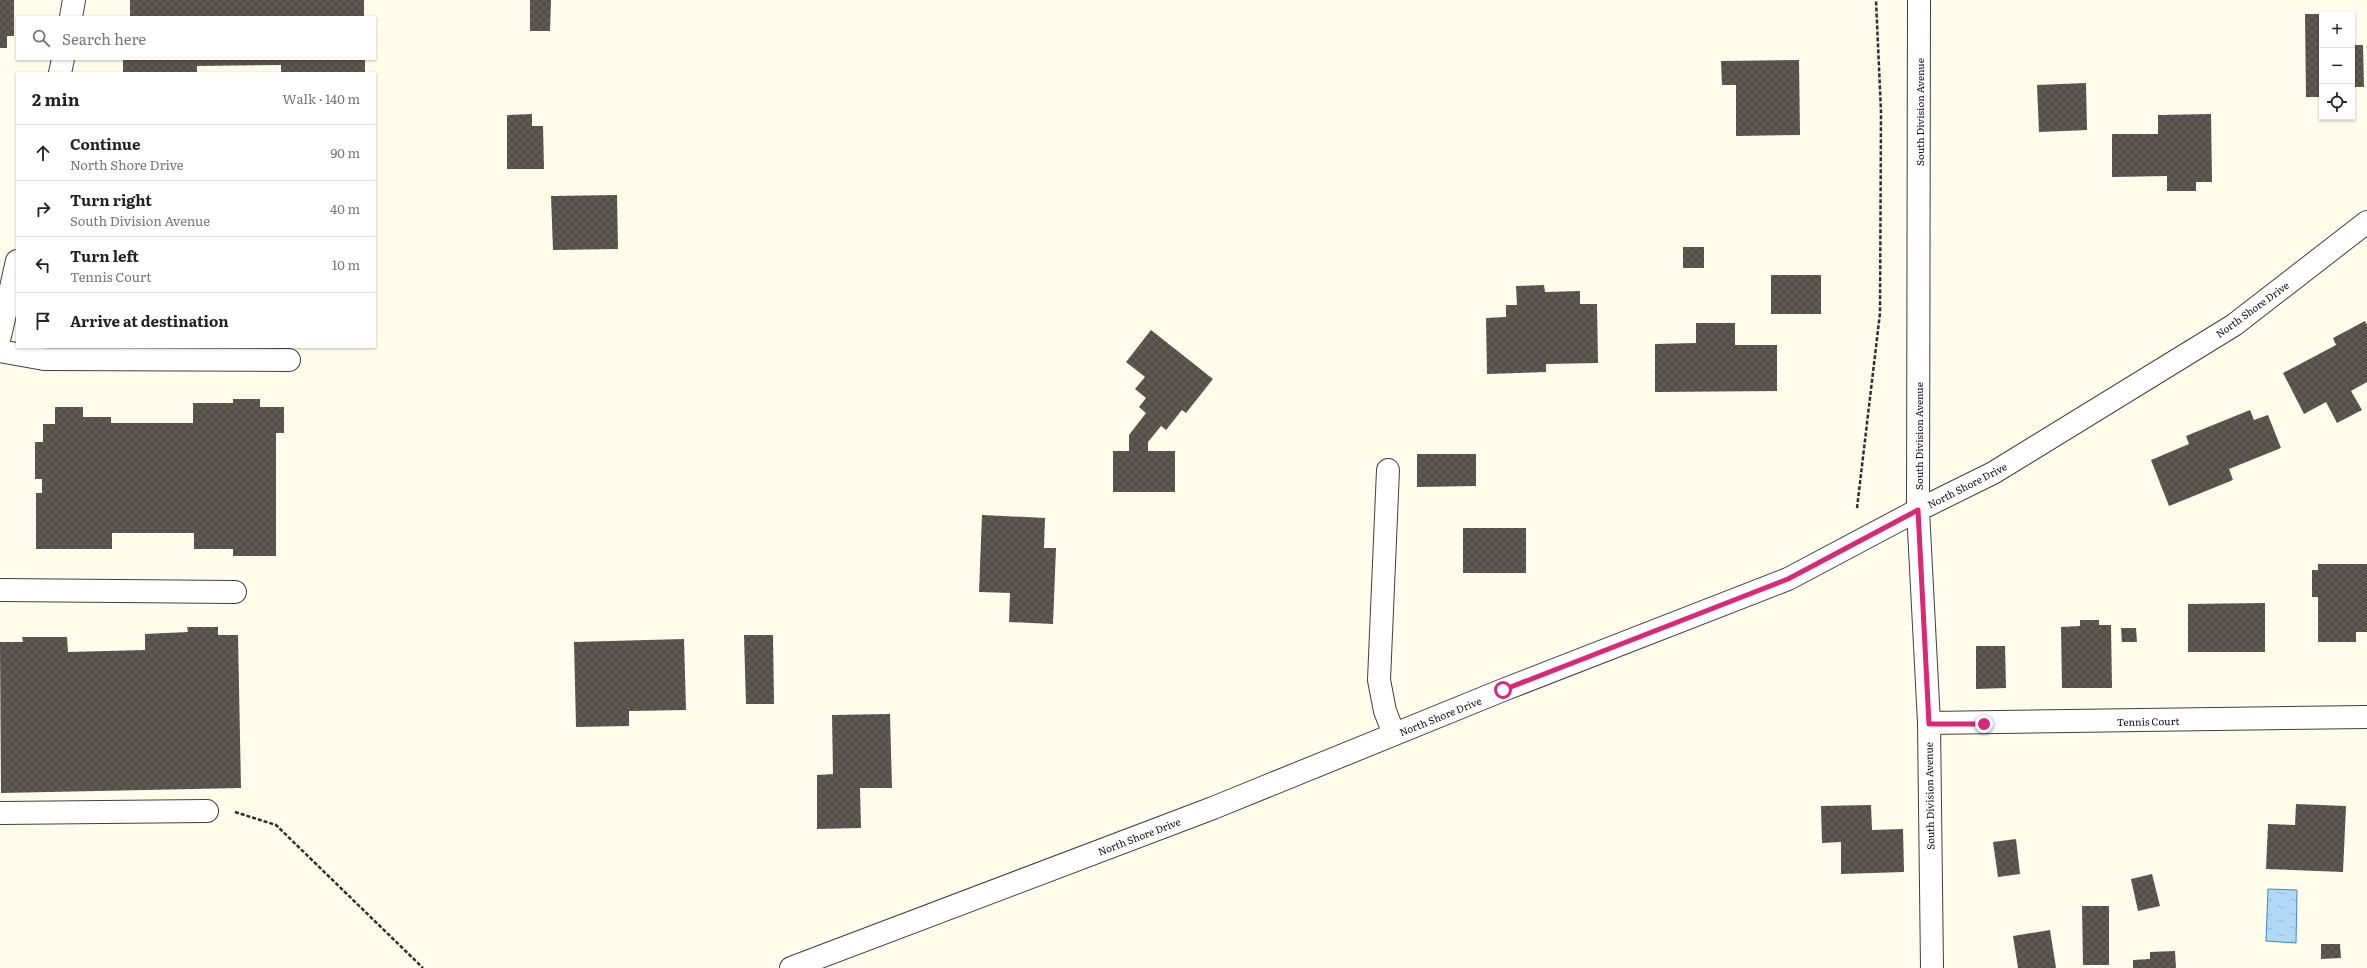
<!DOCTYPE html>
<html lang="en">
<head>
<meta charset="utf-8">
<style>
  body { margin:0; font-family:Literata,serif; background:#f2f2f2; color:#222 }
  .controls { position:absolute; right:12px; top:12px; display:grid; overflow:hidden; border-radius:0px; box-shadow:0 1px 3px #0004 }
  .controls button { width:36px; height:36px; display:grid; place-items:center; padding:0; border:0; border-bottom:1px solid #e0e0e0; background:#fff; color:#222; font:20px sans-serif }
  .stop { position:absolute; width:12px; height:12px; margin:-9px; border:3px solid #db2777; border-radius:50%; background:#fff }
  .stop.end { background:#db2777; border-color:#fff; box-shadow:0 1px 4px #0008 }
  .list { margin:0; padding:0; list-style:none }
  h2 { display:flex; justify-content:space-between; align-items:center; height:52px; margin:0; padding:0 16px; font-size:17px }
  h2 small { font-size:13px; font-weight:400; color:#767676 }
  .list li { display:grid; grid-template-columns:26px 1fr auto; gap:12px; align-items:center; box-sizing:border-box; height:56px; padding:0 16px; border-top:1px solid #e0e0e0 }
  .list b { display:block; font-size:15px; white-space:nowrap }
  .list p { margin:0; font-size:13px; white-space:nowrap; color:#767676 }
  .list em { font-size:13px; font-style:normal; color:#767676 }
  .icon { flex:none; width:22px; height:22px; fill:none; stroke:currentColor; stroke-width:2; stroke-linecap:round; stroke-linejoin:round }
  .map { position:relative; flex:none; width:2367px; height:968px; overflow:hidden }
  .search { position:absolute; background:#fff; box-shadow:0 1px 3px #0004; left:16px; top:16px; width:360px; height:44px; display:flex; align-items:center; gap:10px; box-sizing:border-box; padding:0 14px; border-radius:0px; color:#767676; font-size:15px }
  .panel { position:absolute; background:#fff; box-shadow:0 1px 3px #0004; left:16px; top:72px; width:360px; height:276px; border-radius:0px }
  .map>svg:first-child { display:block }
</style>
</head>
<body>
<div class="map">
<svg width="2367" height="968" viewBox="0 0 2367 968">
  <defs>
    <pattern id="water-ripples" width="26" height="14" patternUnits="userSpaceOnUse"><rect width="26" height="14" fill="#b1d9f5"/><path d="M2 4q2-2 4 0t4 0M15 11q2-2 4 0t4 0" fill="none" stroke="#97b9d1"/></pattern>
    <pattern id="building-cross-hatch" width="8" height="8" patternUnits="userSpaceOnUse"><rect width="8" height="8" fill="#554e49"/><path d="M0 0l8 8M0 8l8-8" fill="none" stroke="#68635f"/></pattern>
  </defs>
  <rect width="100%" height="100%" fill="#fffceb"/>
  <path fill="url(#water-ripples)" stroke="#398ccc" d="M2268,889L2297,890L2296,943L2266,941Z"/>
  <path fill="url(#building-cross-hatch)" d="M0,0H14V36H7V48H0Z
    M130,0H364V17H130Z
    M530,0H551L550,31H530Z
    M2305,14H2322V97H2306Z
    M2352,45H2363L2364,87H2352Z
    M123,59H365V73H281V65L197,66V73H123Z
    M1799,60L1800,135L1736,136V85H1722L1721,61Z
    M2086,83L2087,130L2039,132L2037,85Z
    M532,114V126H543L544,169H507V115Z
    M2211,114L2212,182H2196V191H2167V176L2112,177V134H2158V115Z
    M617,195L618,249L553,250L551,196Z
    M1683,247H1704V268H1683Z
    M1771,275H1821V314H1771Z
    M1544,285L1545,292L1580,291V304H1597L1598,363L1546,364V372L1487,374L1486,318L1506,317V305H1517L1516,286Z
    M2365,321L2367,325V382L2351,391L2362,410L2337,423L2326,402L2304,414L2283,373L2336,345L2333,338Z
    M1696,323H1735V345H1777V391L1655,392V344L1696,343Z
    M1151,330L1213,379L1186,413L1182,410L1166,430L1161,426L1148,442V451H1175V492H1113V451H1129V435L1146,413L1139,407L1146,398L1135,389L1145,377L1126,362Z
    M233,399H260V407H284V433H276V556H233V549H194V533H112V549H36V493H42V479H35V442H43V424H55V407H83V417H111V423H193V403H233Z
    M2250,410L2254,420L2268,415L2281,448L2229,469L2233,480L2169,506L2151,460L2189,444L2186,436Z
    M1417,454H1476V486L1417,487Z
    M982,515L1045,518L1044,548H1056L1053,624L1009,622L1010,593L979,592Z
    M1463,528H1526V573H1463Z
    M2318,564H2367V632H2356V642H2318V597H2312V570H2318Z
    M2265,603V652H2188V604Z
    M2080,620H2099V625H2111L2112,688H2062L2061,627L2080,626Z
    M187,627H218V635H238L241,788L1,793L0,642H23L22,637H67L68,652L145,650V634L188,632Z
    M2121,628H2136L2137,642H2122Z
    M744,635H773L774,704H746Z
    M684,639L686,710L629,711V726L576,727L574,642Z
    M1976,646H2005L2006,688L1976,689Z
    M890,714L892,788H860L861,828L817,829V775L833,774L832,715Z
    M2296,804L2346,806L2343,872L2266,869L2268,824L2295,825Z
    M1871,805L1872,830L1903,829L1904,872L1841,874V842L1822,843L1821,806Z
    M2016,839L2020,874L1998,877L1993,842Z
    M2152,874L2160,906L2138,911L2131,879Z
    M2082,906H2109V965H2083Z
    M2050,930L2056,968H2018L2013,936Z
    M2321,944H2340L2341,958L2321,959Z
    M2175,951L2176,968H2133V960L2150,959V952Z"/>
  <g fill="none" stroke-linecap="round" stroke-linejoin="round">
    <defs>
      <path id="minor" d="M1919,0L1918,510L1929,723L1932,968
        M71,17L74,0
        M60,73L63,59
        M0,336L17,261
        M0,351L44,359L289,360
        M1388,470L1379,680L1385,711L1394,734
        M0,590L235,592
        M1929,723L2367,717
        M0,813L207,811
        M791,968L1213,808L1503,690L1788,579L1918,510L1993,473L2234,325L2367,222"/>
    </defs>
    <use href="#minor" stroke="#3f3f3f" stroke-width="24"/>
    <path stroke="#2e2e2e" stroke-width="2.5" stroke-dasharray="4 2" stroke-linecap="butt" d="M1857,508L1880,313L1881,112L1876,0
      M235,812L276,825L423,968"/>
    <use href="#minor" stroke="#fff" stroke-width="22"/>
  </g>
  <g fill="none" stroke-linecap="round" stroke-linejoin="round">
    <path stroke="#db2777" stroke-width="5" d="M1503,690L1788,579L1918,510L1929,724H1984"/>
  </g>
  <g text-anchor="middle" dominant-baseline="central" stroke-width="4" stroke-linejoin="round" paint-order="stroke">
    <g font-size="10" fill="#0c0c0c" stroke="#fff">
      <text transform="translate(1919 112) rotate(-90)">South Division Avenue</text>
      <text transform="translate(2252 309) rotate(-36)">North Shore Drive</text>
      <text transform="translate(1918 436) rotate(-90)">South Division Avenue</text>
      <text transform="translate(1967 485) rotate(-27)">North Shore Drive</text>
      <text transform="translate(1440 716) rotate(-22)">North Shore Drive</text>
      <text transform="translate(2148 721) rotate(-1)">Tennis Court</text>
      <text transform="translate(1929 796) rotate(-91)">South Division Avenue</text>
      <text transform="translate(1139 836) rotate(-21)">North Shore Drive</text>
    </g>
  </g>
</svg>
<div class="controls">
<button>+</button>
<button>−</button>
<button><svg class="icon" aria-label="locate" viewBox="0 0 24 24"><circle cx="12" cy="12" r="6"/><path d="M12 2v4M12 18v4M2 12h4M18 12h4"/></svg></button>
</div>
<div class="stop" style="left:1503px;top:690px"></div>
<div class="stop end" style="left:1984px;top:724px"></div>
<div class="search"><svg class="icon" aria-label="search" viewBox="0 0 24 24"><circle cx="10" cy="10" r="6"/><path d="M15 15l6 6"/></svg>Search here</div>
<section class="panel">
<h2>2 min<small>Walk · 140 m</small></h2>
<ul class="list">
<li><svg class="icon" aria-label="ahead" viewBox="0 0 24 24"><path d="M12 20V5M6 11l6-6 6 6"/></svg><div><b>Continue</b><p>North Shore Drive</p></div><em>90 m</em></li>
<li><svg class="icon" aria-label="right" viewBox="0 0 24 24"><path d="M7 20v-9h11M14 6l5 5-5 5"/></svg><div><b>Turn right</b><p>South Division Avenue</p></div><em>40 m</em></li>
<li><svg class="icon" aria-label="left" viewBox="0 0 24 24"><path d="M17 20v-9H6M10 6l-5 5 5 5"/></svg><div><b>Turn left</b><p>Tennis Court</p></div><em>10 m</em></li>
<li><svg class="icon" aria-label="arrive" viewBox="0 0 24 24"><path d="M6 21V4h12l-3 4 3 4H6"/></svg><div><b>Arrive at destination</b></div></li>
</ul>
</section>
</div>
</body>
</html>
